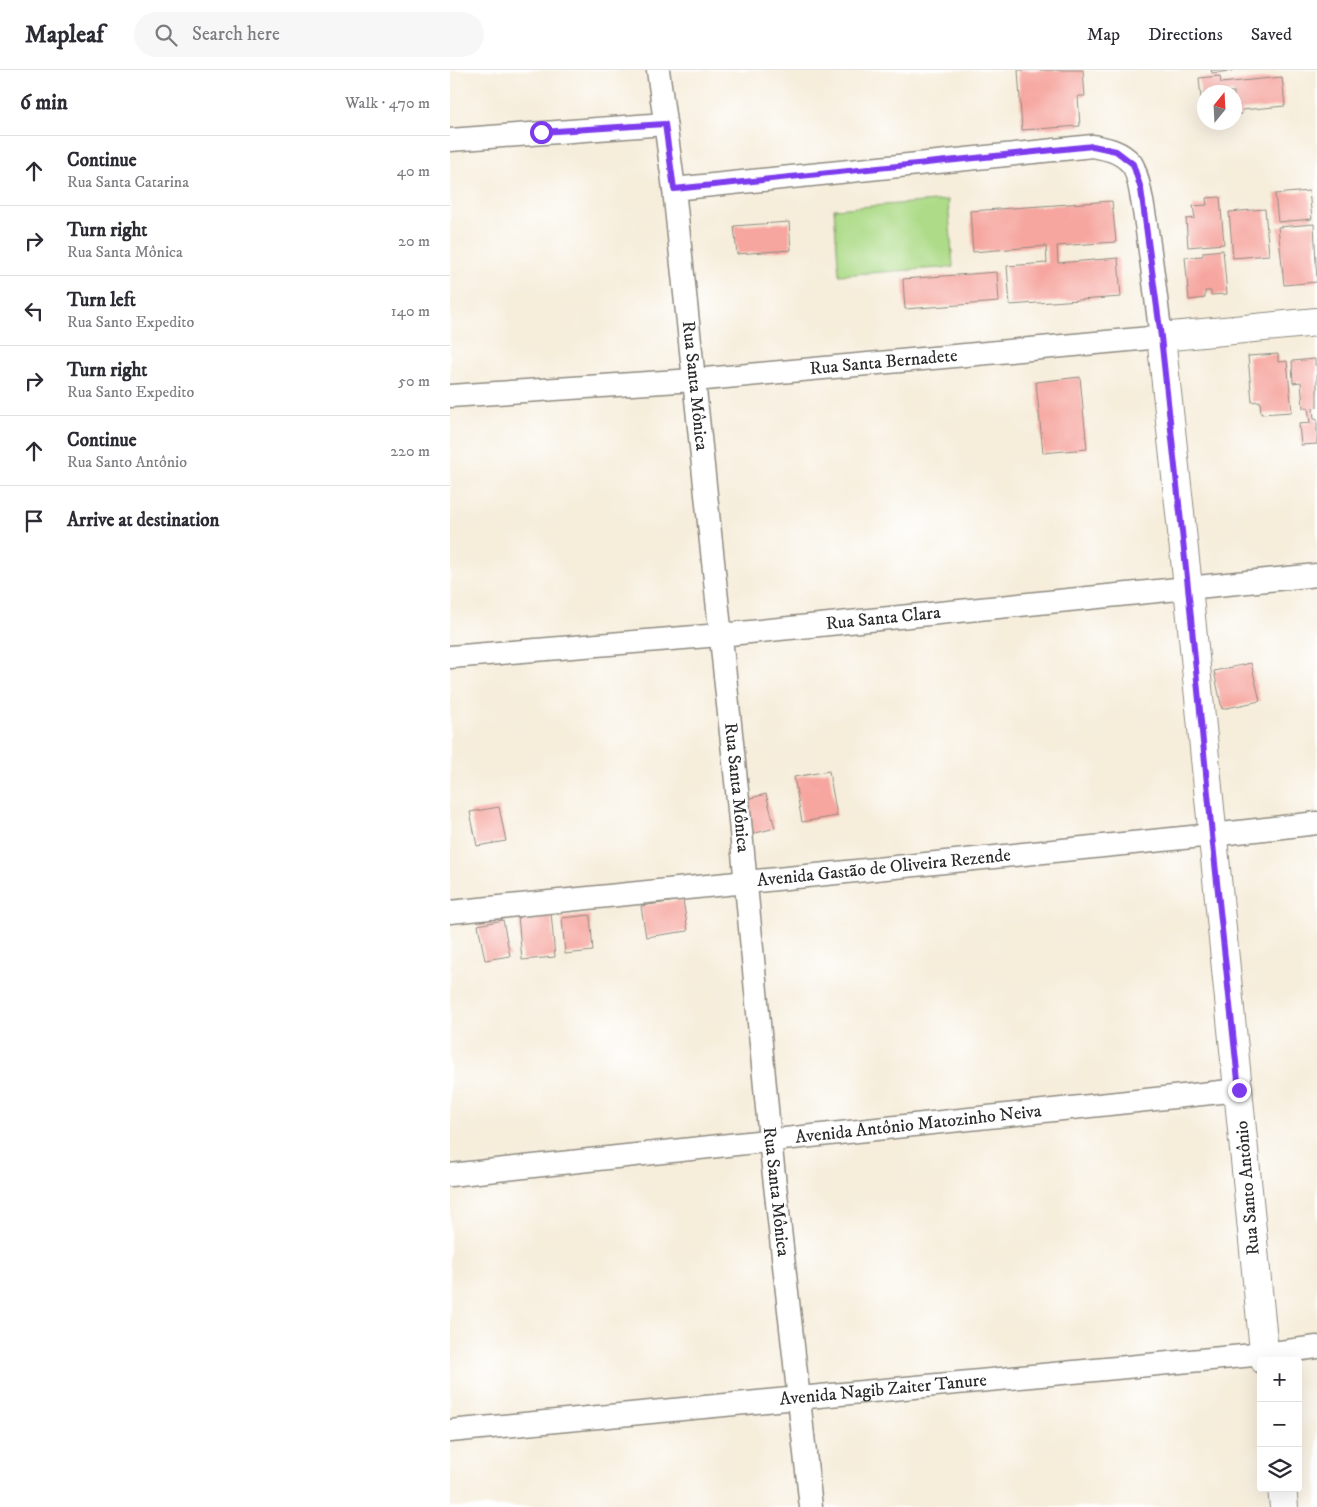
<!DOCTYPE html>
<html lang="en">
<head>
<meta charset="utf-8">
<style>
  body { margin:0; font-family:"IM FELL DW Pica",serif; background:#f7f7f7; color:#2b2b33 }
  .controls { position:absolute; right:15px; bottom:15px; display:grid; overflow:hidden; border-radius:5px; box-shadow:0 5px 20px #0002 }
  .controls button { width:45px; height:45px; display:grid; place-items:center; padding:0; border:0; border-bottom:1px solid #e1e1e2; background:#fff; color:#2b2b33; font:25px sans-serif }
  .compass { position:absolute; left:747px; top:15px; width:45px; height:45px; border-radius:50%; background:#fff; box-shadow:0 5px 20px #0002; rotate:18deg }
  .stop { position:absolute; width:15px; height:15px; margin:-11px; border:4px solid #7c3aed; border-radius:50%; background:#fff }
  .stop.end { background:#7c3aed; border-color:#fff; box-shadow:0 1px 5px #0008 }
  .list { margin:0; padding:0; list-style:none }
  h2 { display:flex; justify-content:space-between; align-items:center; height:65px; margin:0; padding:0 20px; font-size:21px }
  h2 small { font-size:16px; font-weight:400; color:#7c7c81 }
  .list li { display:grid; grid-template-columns:32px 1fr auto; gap:15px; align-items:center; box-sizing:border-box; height:70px; padding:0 20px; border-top:1px solid #e1e1e2 }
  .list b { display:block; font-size:19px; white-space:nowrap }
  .list p { margin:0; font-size:16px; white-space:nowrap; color:#7c7c81 }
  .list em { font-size:16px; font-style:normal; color:#7c7c81 }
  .icon { flex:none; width:28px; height:28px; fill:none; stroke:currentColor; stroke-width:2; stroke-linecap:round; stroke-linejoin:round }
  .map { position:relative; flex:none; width:867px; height:1437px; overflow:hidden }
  header { display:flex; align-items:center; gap:30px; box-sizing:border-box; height:70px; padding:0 25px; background:#fff; border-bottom:1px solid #e1e1e2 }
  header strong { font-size:24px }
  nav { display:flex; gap:28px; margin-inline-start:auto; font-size:18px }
  .search { width:350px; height:45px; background:#f7f7f7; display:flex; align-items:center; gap:12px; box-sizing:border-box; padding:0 18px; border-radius:28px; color:#7c7c81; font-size:19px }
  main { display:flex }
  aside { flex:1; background:#fff }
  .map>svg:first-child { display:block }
</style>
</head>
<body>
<header>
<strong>Mapleaf</strong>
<div class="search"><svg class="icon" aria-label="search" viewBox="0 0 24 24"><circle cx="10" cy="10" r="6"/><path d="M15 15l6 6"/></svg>Search here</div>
<nav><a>Map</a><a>Directions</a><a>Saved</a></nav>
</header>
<main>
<aside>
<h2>6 min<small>Walk · 470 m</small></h2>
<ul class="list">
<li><svg class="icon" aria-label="ahead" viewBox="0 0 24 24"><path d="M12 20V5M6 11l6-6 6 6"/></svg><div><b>Continue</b><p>Rua Santa Catarina</p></div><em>40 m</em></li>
<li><svg class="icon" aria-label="right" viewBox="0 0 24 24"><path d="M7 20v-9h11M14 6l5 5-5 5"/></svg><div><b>Turn right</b><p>Rua Santa Mônica</p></div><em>20 m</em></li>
<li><svg class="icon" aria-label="left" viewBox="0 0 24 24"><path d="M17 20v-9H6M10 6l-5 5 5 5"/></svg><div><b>Turn left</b><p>Rua Santo Expedito</p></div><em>140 m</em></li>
<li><svg class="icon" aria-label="right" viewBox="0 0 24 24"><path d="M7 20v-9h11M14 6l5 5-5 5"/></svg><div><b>Turn right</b><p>Rua Santo Expedito</p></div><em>50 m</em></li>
<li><svg class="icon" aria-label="ahead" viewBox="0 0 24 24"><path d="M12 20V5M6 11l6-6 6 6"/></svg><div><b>Continue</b><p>Rua Santo Antônio</p></div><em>220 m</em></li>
<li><svg class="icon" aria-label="arrive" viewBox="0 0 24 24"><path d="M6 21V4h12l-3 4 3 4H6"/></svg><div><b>Arrive at destination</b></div></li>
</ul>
</aside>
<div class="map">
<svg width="867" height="1437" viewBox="0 0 867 1437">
  <rect width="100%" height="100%" fill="#fff"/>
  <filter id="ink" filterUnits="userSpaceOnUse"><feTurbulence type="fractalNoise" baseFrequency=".02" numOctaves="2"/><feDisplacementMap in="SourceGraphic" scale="10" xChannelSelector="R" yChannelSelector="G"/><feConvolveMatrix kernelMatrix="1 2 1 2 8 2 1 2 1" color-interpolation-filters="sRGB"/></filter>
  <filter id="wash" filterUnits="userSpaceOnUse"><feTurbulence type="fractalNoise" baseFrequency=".0096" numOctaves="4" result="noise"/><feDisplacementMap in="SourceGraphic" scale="20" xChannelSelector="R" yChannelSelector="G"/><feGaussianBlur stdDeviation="1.12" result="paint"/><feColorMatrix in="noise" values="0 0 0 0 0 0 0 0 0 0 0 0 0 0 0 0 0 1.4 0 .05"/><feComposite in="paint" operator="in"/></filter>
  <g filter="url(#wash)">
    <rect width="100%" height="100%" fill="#f6edda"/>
    <path fill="#addb88" stroke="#6c835a" d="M498,130L503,197L389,205L384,139Z"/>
    <g id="blocks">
      <path fill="#f6a69f" d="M568,0H633L635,26H628L630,56L572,60Z
        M761,0H782V1L762,3Z
        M770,6L771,13L832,7L835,36L792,40V44L784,45V22H754V48H753L749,8Z
        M859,121L862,149L828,152L825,124Z
        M770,127L774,174L738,177L736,149L745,148L743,136L757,135L756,128Z
        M662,131L666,172L607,176L608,193L668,188L671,227L560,235L557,196L597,193L596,176L523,182L520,141Z
        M815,139L819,185L783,188L779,142Z
        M339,152L341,180L287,184L284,156Z
        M864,154L867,212L834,215L828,157Z
        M773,180L777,224L761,225V221H755V228L739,230L735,187L753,186V182Z
        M547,202L549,232L455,239L453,209Z
        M828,284V292L837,291L842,342L811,344L810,331L802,332L798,286Z
        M865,289V295H867V337L863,338L864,349H867V374L851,375L849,354L860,353L858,337L853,338L851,312L843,313L842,291Z
        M630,307L637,379L593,383L586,312Z
        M801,593L810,631L772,639L764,601Z
        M379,701L387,746L352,752L344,707Z
        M316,724L325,758L298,765L289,731Z
        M49,737L56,771L27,776L20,742Z
        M233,830L238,861L196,867L191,836Z
        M101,842L105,887L72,890L68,846Z
        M140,845L143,881L115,884L112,848Z
        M53,850L60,886L35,890L28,855Z"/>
    </g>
  </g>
  <g filter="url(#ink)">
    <use href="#blocks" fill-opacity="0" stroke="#908c82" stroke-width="1"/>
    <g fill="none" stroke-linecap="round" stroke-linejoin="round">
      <defs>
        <g id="street">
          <path id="s1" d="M208,0L224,119L288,730L320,1070L361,1437"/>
          <path d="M0,70L215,54"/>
          <path id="s2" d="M0,326L244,310L711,267C707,240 693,105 681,93C670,81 658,79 643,76L224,119"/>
          <path id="s3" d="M0,587L270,565L867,505"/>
          <path id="s4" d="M0,842L762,765L867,753"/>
          <path id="s5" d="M0,1105L789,1020"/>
          <path id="s6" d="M0,1361L814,1284L867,1277"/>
        </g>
        <path id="secondary" d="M815,1291L738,517L711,267L867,252
          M832,1418L834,1437"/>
      </defs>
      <use href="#street" stroke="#908c82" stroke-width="25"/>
      <use href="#secondary" stroke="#908c82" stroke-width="30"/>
      <use href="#street" stroke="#fff" stroke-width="22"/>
      <use href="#secondary" stroke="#fff" stroke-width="28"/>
    </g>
  </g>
  <g fill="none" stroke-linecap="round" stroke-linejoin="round" filter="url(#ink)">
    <path stroke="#7c3aed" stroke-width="6" d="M91,62L215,54L224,119L643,76L666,81L683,94L691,119L711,267L738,517L762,765L789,1020"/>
  </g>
  <g text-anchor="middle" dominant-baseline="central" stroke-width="5" stroke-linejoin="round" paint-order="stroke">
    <g font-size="18" fill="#2b2b2b" stroke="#fff">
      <text stroke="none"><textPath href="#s2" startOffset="435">Rua Santa Bernadete</textPath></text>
      <text stroke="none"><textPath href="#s1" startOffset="318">Rua Santa Mônica</textPath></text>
      <text stroke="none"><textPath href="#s3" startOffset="435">Rua Santa Clara</textPath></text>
      <text stroke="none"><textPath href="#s1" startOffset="722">Rua Santa Mônica</textPath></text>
      <text stroke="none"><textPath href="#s4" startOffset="436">Avenida Gastão de Oliveira Rezende</textPath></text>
      <text stroke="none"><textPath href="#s5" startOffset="471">Avenida Antônio Matozinho Neiva</textPath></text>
      <text transform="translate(798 1118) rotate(-95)">Rua Santo Antônio</text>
      <text stroke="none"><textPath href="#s1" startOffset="1128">Rua Santa Mônica</textPath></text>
      <text stroke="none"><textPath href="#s6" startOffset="435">Avenida Nagib Zaiter Tanure</textPath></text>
    </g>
  </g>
</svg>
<div class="controls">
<button>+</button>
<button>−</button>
<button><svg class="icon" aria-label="layers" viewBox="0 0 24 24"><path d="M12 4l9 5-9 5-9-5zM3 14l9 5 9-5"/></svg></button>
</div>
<svg class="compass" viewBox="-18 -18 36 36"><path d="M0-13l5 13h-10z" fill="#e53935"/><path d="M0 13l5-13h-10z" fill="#7c7c81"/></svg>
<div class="stop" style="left:91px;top:62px"></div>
<div class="stop end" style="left:789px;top:1020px"></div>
</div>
</main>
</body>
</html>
